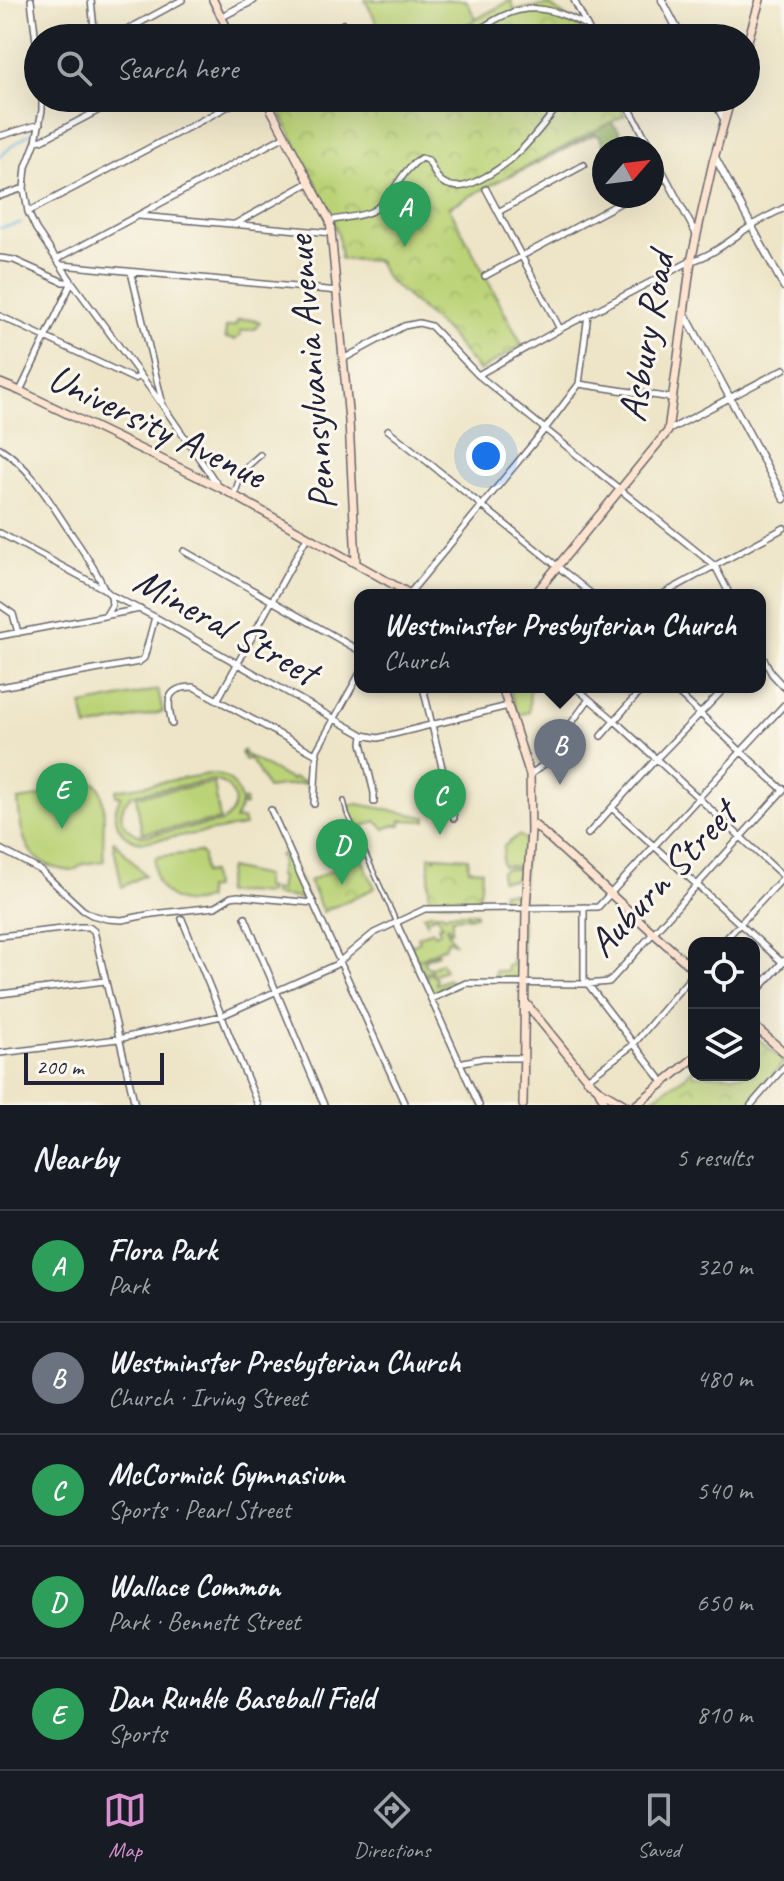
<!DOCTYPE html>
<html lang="en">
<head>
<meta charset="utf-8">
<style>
  body { margin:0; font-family:Caveat,sans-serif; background:#242831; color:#f1f3f6 }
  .controls { position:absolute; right:24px; bottom:24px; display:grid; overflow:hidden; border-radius:16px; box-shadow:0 8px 32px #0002 }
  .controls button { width:72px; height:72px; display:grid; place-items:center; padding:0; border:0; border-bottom:2px solid #363941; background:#171b24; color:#f1f3f6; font:40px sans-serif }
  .compass { position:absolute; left:592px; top:136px; width:72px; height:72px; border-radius:50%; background:#171b24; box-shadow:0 8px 32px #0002; rotate:62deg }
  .scale { position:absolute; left:24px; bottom:20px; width:140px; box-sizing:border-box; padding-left:8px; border:4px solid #22223b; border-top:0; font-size:22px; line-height:28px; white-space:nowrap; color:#22223b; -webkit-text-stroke:6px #fbf7ec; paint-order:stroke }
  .you { position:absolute; left:486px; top:456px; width:28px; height:28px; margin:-20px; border:6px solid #fff; border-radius:50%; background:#1a73e8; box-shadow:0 0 0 12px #1a73e833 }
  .badge { display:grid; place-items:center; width:52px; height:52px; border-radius:50%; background:#d690ce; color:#fff; font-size:26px; font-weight:700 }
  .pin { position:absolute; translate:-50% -66px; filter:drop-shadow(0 2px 4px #0008) }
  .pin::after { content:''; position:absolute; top:42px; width:28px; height:24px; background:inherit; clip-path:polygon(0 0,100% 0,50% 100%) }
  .popup { position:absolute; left:354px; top:589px; width:412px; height:104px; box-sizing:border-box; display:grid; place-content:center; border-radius:16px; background:#171b24; filter:drop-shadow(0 2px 6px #0005); font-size:26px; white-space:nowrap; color:#9ea1a6 }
  .popup b { font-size:30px; color:#f1f3f6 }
  .popup::after { content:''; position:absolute; left:50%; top:100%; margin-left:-16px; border:16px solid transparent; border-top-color:#171b24 }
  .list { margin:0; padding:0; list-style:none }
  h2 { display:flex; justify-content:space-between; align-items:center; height:104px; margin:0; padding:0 32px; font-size:34px }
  h2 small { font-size:26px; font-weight:400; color:#9ea1a6 }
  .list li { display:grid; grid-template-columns:52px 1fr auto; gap:24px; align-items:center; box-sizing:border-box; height:112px; padding:0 32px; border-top:2px solid #363941 }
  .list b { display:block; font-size:30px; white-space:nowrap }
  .list p { margin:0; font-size:26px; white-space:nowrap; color:#9ea1a6 }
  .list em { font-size:26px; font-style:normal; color:#9ea1a6 }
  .icon { flex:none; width:44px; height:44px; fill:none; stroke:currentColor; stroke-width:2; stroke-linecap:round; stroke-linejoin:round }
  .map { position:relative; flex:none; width:784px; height:1105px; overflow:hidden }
  .search { position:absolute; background:#171b24; box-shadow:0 8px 32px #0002; left:24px; right:24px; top:24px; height:88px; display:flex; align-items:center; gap:20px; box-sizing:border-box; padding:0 28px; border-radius:44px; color:#9ea1a6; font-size:30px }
  .sheet { height:664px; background:#171b24 }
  nav { display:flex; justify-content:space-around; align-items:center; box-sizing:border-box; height:112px; border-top:2px solid #363941; background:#171b24; font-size:22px; color:#9ea1a6 }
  nav a { display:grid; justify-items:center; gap:4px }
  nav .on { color:#d690ce }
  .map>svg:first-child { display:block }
</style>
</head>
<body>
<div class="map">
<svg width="784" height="1105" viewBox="0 0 784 1105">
  <defs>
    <pattern id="forest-crowns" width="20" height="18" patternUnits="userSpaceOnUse" patternTransform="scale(2)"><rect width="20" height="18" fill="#94b568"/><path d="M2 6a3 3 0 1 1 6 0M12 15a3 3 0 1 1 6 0" fill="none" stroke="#789357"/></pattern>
    <pattern id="park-crowns" width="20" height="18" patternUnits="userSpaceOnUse" patternTransform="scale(2)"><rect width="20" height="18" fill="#bbd377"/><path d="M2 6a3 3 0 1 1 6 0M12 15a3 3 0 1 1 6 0" fill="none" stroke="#a0b568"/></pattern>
  </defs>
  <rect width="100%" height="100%" fill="#fbf7ec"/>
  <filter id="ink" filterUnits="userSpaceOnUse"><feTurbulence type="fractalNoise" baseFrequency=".0125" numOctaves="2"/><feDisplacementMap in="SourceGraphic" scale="16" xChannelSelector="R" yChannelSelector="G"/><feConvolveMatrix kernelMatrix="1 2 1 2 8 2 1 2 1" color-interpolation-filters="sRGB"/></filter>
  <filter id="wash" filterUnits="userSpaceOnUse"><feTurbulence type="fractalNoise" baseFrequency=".006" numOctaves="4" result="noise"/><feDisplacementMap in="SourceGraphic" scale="32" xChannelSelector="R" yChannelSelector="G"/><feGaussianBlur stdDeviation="1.8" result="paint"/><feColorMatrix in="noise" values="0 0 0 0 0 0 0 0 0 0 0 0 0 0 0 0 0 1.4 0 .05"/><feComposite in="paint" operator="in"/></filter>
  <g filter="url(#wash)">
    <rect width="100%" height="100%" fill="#eee5c8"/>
    <path fill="#bbd377" stroke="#6e7a59" stroke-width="2" fill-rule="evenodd" d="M365,0H466L476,19L442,38H385Z
      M509,687H530L529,712L518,715Z
      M158,690L163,712L87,728L82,705Z
      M244,750L243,753L291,780L294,778L301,781L310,782V787H307L306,783L267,788L256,767L248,758L245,760L241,753Z
      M209,774C227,774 237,783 241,801L245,800L246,805L243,806L241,802L240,809L235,820L243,819L245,826L143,842C118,839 109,817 121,796H116V790ZM214,780C237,786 242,808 222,822L143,836C119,831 114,808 134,794Z
      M90,782L97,784C109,797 101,840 104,861L83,864L73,871C27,867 21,841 18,800L38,797L69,786Z
      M214,783L220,820L142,833L136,796Z
      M358,804L426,817V821L401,820V825H394L385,829L376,821L359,828L356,824L355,827L349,813V805Z
      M519,835L525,839L524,867L503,866L502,862L504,846Z
      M114,841L145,875L122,887L113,842Z
      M199,852L203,855L204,873L211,872L213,888L206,889L207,898C178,913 148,888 156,857Z
      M280,854H287L308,899L273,895V890L279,891L281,877L278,876L282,859L279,857Z
      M229,868L265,876L264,888L269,889L267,894L243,892L224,893Z
      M505,869H524L521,903H501L502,892L514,893V897L519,896L520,877H515V880H501V871Z
      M430,913H443L445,916L449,913H476V916L452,918V930L450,931L448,926L446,928L454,943L448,940L445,947L418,960L437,952L438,954L424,960L425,965L430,968L441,962L445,970L432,975L436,978V984L448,979L451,982L433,992L451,985L452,986L434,994L432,992L425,976L432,973V970L424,974L408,941L412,945L420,941L418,937L432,930L434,934L440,932L438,927L443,925L442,924L438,926L441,923L437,915L427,919V922L423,915Z
      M515,919H522L521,979L495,978V971H507V965H512V951L515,950Z"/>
    <path fill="url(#forest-crowns)" stroke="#5b6c52" stroke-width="2" d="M608,120L618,129L624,142L622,143L625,148H604L600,137L595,134L515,174L497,180Z"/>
    <path fill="url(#park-crowns)" stroke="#6e7a59" stroke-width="2" d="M511,0L514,10L549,5L580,27L586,38H442Z
      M272,98H617L625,115L449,207L522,345L479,371L446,331L386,278L378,261L341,259L338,234L317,185Z
      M253,319L260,322L255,329L240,331L241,335L235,340L225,338L226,327L235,326L238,320Z
      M429,856H435V858L437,856L468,858L469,869L482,870L481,887L476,903L429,902Z
      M361,857L375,888L323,912L309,881Z
      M754,1035L784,1062L747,1105H643L688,1074L694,1067V1075H754Z"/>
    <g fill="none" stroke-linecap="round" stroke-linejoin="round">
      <path stroke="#67b3e0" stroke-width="2" d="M0,157L13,145L35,130
        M0,228L21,223"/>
    </g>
  </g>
  <g filter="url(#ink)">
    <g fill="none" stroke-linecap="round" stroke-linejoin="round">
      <defs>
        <path id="pedestrian" d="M344,801L347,813L397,923"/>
        <path id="minor" d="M31,0L38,58
          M91,0L95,38
          M574,0L593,38
          M112,38L182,0
          M322,38L338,29L343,24
          M354,38C361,35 367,31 373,38
          M469,38C512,3 540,0 587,26
          M42,98V110L36,141L26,167L24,188L28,212L36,229L72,282L163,406L219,487
          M101,98L102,109
          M624,98L651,148
          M0,136L40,124
          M36,141L42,140L122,98
          M652,151L696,234
          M652,186L666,178
          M486,189L560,329
          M0,196L24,188
          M28,212L244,98
          M498,212L584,165
          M139,216L332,233
          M330,221C343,217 363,217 374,210C394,197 400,171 421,158L428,160C433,169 436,180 446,184C458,190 470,185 481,179C520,160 538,130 565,98
          M235,224L310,182
          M0,258L14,260L63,282H72L20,391
          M57,259L285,136
          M62,265L338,291
          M131,272L162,401
          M485,276L633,196
          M0,316L134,379L141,376
          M343,359L404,326L419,323L431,326L478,375L715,566L730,595
          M478,375L560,329L691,261C714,255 731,239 751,226C761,219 773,214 784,208
          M579,384L672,398
          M388,430L593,595
          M669,430L784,369
          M0,448C30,467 49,500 68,529C81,548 95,567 104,588
          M234,495L243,470L260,455
          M0,533L104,589L111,595L155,617L363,735L362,743L374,793V802
          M184,551L360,651
          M409,594L545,429L579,384L588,314
          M661,595L784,528
          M0,605L13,614L18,633
          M106,615L112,605L111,596
          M0,636L140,609
          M760,652L772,674L784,687
          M0,687L139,662L144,658L155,617
          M423,687L454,818
          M575,687L614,720L784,877L722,943
          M671,687L783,790
          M218,699L307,537
          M172,724C167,701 165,687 194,687L317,755
          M363,735L378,738L508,706
          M601,736L644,687
          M530,775L549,760L562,736L589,699
          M314,804L317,750L360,673
          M612,808L783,963
          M271,810L405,1105
          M588,834L656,759L726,687
          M0,849L40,870L83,910L92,915L107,919L122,920L152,914L215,907L231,897L238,896L314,903
          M584,907V979L663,1082
          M245,917L324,1105
          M182,919L258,1105
          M397,924L479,1105
          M0,936L80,927H89L94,931L135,1105
          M0,994L105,981
          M431,999L466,983L587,984L609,982L784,789
          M0,1053L118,1039L221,1016L335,965L374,933L425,909L598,907L784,705
          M459,1063L483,1058H524
          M587,1079L633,1045L694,973
          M751,1105L784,1067"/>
        <path id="tertiary" d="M662,0L682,38
          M221,17L254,0
          M713,98L724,119
          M715,157L784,287
          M684,312L784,499
          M754,994L784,961"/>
        <path id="secondary" d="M213,0L232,38
          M746,47L760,0
          M265,98L330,221L349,421L356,563
          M0,383L20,391L219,487L412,595
          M534,595L668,431L691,261L713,162L731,98
          M502,687L530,775L531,831L526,908L523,1105
          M531,823L537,827L694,970
          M525,1002L587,1079L598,1089L606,1105
          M754,1026L784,1052
          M600,1090L625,1105
          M636,1105L694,1058"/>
      </defs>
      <use href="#pedestrian" stroke="#69666c" stroke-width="6"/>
      <use href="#minor" stroke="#69666c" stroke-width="8"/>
      <use href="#tertiary" stroke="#69666c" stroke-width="9"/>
      <use href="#secondary" stroke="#69666c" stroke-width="10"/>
      <use href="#pedestrian" stroke="#fff" stroke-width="3"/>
      <use href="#minor" stroke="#fff" stroke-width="5"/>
      <use href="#tertiary" stroke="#fff" stroke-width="6"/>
      <use href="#secondary" stroke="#fde4d1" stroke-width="7"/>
    </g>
  </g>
  <g text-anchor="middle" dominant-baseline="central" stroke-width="6" stroke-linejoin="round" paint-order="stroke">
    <g font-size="40" fill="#22223b" stroke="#fbf7ec">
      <text transform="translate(646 337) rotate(-80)">Asbury Road</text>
      <text transform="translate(311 373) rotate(-95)">Pennsylvania Avenue</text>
      <text transform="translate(157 426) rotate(26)">University Avenue</text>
      <text transform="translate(226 626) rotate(29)">Mineral Street</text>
      <text transform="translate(662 879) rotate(-47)">Auburn Street</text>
    </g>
  </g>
</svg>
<div class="controls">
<button><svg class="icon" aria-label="locate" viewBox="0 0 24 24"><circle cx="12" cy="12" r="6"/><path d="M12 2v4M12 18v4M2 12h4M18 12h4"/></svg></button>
<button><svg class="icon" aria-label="layers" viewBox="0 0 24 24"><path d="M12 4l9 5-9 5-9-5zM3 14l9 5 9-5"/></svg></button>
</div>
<svg class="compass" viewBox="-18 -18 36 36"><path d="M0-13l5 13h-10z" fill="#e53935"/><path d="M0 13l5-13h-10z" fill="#9ea1a6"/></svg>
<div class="scale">200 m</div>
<div class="you"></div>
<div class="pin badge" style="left:405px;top:247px;background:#2e9e5b">A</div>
<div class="pin badge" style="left:560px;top:785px;background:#6b7280">B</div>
<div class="popup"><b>Westminster Presbyterian Church</b>Church</div>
<div class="pin badge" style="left:440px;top:835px;background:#2e9e5b">C</div>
<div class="pin badge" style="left:342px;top:885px;background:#2e9e5b">D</div>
<div class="pin badge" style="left:62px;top:829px;background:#2e9e5b">E</div>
<div class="search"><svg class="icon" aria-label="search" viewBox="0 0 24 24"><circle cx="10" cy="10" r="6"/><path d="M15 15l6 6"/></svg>Search here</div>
</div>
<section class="sheet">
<h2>Nearby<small>5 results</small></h2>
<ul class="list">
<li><span class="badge" style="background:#2e9e5b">A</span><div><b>Flora Park</b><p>Park</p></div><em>320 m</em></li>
<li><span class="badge" style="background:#6b7280">B</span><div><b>Westminster Presbyterian Church</b><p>Church · Irving Street</p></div><em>480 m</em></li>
<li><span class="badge" style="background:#2e9e5b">C</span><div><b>McCormick Gymnasium</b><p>Sports · Pearl Street</p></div><em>540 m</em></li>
<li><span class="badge" style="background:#2e9e5b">D</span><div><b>Wallace Common</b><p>Park · Bennett Street</p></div><em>650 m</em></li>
<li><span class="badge" style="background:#2e9e5b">E</span><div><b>Dan Runkle Baseball Field</b><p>Sports</p></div><em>810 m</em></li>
</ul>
</section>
<nav>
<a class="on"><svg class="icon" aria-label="map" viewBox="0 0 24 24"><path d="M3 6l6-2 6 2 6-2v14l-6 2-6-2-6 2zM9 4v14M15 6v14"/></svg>Map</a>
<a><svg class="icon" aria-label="directions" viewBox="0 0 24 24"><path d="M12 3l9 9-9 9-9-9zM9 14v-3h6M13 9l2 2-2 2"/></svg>Directions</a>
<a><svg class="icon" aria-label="saved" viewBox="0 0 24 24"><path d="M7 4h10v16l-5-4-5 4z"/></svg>Saved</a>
</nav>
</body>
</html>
